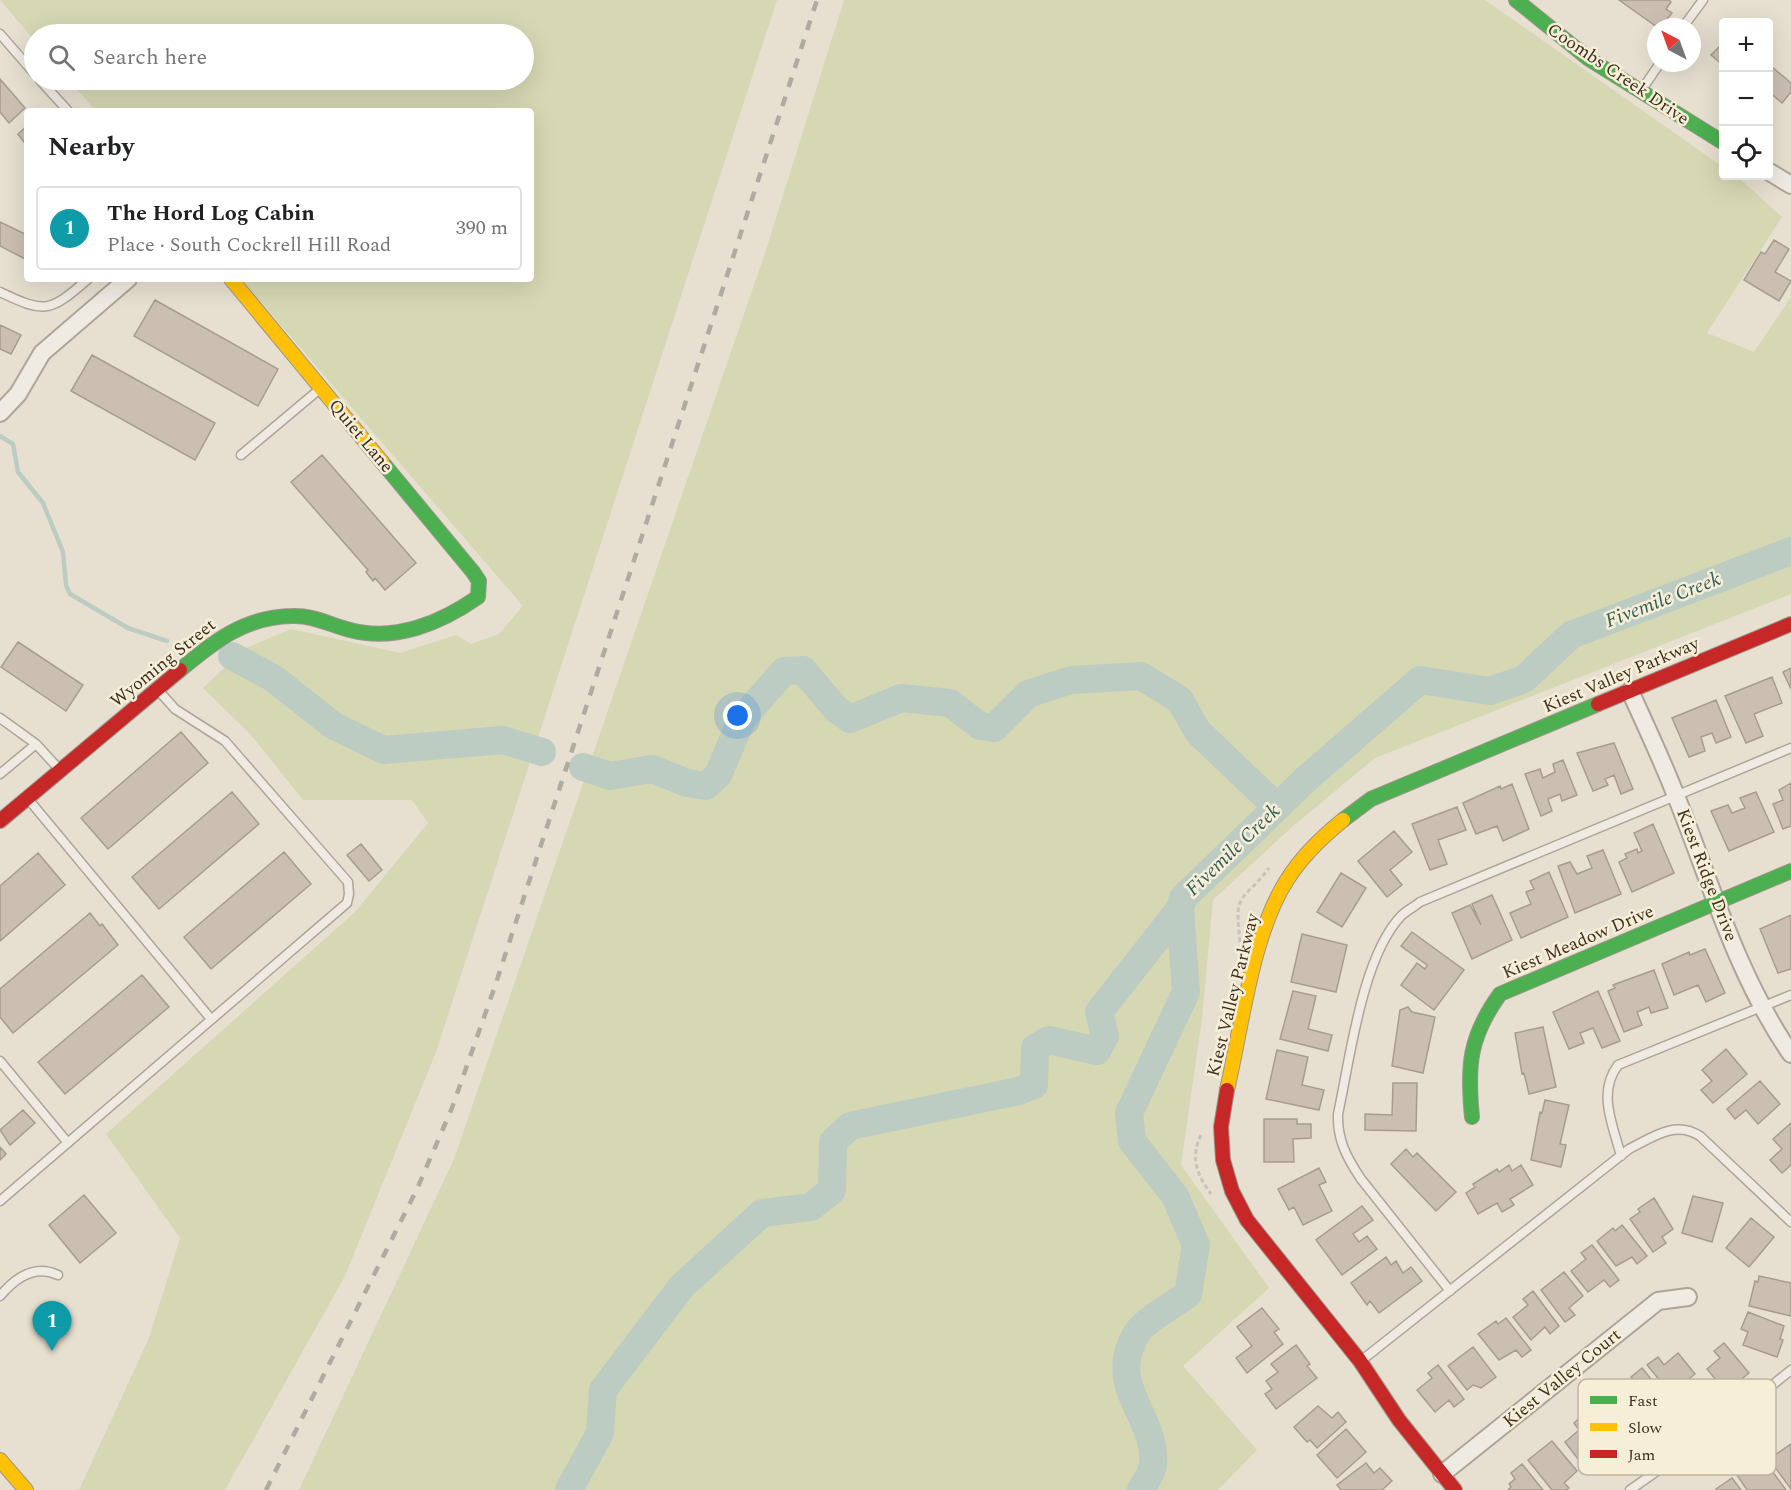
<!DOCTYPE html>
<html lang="en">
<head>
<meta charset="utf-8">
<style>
  body { margin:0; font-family:Spectral,serif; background:#f6f6f6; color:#202124 }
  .controls { position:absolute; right:18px; top:18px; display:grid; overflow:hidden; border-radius:6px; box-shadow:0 6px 24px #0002 }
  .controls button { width:54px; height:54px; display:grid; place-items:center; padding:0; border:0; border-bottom:2px solid #e0e0e0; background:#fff; color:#202124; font:30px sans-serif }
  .compass { position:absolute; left:1647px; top:18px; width:54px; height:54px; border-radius:50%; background:#fff; box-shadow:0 6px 24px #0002; rotate:319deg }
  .you { position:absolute; left:738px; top:716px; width:21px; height:21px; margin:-15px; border:4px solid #fff; border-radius:50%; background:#1a73e8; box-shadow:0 0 0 9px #1a73e833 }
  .badge { display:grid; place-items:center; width:39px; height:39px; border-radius:50%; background:#786c5e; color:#fff; font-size:20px; font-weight:700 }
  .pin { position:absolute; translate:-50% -50px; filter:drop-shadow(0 2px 3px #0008) }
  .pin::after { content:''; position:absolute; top:32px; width:21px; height:18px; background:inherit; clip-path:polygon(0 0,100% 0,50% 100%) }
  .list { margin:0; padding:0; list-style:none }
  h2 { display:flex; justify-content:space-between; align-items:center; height:78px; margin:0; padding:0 24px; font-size:26px }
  h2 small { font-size:20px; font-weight:400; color:#757577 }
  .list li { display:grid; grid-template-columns:39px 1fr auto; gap:18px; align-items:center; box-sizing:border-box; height:84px; margin:0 12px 12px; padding:0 12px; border:2px solid #e0e0e0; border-radius:6px }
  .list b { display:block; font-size:22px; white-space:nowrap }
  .list p { margin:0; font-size:20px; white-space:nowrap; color:#757577 }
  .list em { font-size:20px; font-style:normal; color:#757577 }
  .icon { flex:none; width:33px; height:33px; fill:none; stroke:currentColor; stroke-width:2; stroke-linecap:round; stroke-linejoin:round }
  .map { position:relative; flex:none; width:1791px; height:1490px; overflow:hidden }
  .search { position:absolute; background:#fff; box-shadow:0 6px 24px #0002; left:24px; top:24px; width:510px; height:66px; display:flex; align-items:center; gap:15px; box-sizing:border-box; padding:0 21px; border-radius:33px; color:#757577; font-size:22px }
  .panel { position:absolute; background:#fff; box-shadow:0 6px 24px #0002; left:24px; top:108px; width:510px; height:174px; border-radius:6px }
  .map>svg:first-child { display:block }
</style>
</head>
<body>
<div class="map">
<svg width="1791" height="1490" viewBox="0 0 1791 1490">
  <rect width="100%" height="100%" fill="#e7e0d1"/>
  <path fill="#d6d7b3" d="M0,0H777L436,1052L345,1276L225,1490H79L149,1338L180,1238L106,1134L355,912L428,823L412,800H303L251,735L203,688L244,649L291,629L400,653L456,635L471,644L499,634L523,606L241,279H531V111H96L69,80H524V34H34V40Z
    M844,0H1485L1723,167L1724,176L1739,178L1782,217L1707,333L1754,352L1791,297V594L1375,758L1292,827L1213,900L1202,1019L1181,1165L1269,1288L1183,1366L1257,1450L1218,1490H299L454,1159L766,250Z"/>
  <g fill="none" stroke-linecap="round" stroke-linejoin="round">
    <path stroke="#bcccc2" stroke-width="4.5" d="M0,436L13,444L18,472L43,503L63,552L66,585L70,594L128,628L167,641"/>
    <path stroke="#bcccc2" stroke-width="28" d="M232,656L273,678L334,726L384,750L503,740L542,752
      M583,767L610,776L652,769L687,783L706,786L718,775L742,719L784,671L803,670L836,709L850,719L901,698L950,703L980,726L994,728L1028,694L1071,680L1141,676L1180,700L1198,732L1277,807
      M569,1490L600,1433L603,1390L682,1286L762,1213L811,1207L832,1190L833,1142L850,1126L1019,1091L1034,1085L1035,1048L1049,1040L1097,1051L1105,1036L1099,1012L1180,909
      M1141,1490C1145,1483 1152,1473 1153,1465C1158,1417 1104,1386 1137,1333C1144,1321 1176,1303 1188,1294L1196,1245L1175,1196L1132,1141L1129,1113L1186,992L1180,909L1183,898L1305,780L1420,680L1490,691L1524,679L1571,635L1791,551"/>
  </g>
  <path fill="#cbbfb2" stroke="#a89c90" stroke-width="1.5" d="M1619,0H1669L1671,2L1666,9L1672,13L1661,27H1657Z
    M1724,42V66L1711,55Z
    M1772,67L1791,83V92L1782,103L1768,91V72Z
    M0,79L25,108L9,123L0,112Z
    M27,126V146L18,134Z
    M0,222L27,235V260L0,246Z
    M1774,240L1789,249L1775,272L1791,281L1779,301L1744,280L1761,252L1765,254Z
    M155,300L278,369L258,406L134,336Z
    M0,325L21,335L11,354L0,349Z
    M92,355L215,423L195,460L71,391Z
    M322,455L416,563L385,590L375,578L373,581L366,572L368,570L291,482Z
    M18,642L83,685L66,711L1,667Z
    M1791,668V689L1783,672Z
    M1772,677L1782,703L1754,714L1763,736L1746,743L1725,696Z
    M1716,700L1731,737L1716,743L1712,733L1701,737L1705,751L1689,757L1672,718Z
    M181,732L208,763L108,849L81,818Z
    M1614,743L1633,789L1621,794L1614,775L1605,779L1608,785L1593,791L1577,753Z
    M1563,760L1577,795L1562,801L1560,794L1548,799L1552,811L1541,816L1525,774L1540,769L1543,778L1555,772L1553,764Z
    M1791,783V826L1783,829L1773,804L1783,800L1779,790Z
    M1512,784L1529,829L1503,841L1497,826L1476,834L1463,803L1500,786L1501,789Z
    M232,792L259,824L159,909L132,877Z
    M1756,792L1774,832L1729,851L1711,811L1728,805L1732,813L1745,808L1740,798Z
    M1457,807L1466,830L1438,840L1447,864L1430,870L1412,824Z
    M1653,824L1674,873L1632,892L1619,862L1627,858L1625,854L1637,849L1638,853L1642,851L1634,833Z
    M1394,831L1412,852L1390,870L1402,885L1387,897L1358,861Z
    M361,844L382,870L369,881L347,855Z
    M1603,850L1621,894L1575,913L1558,866L1570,862L1577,874L1592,868L1587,856Z
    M284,852L311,884L211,969L184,937Z
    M38,853L65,885L0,941V886Z
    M1549,872L1568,917L1521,938L1510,913L1531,904L1526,892L1534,889L1530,881Z
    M1341,873L1366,888L1342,927L1317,912Z
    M1492,895L1512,940L1472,959L1452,913L1470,905L1481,925L1472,904Z
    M90,913L100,926L102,924L118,945L13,1033L0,1017V989Z
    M1791,915V969L1778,973L1760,929Z
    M1412,932L1464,970L1434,1010L1401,985L1417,963L1425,969L1427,965L1401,946Z
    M1302,934L1347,945L1336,992L1291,982Z
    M1705,949L1725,993L1706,1002L1698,985L1674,995L1662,964L1689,952L1690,955Z
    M1654,970L1668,1008L1651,1013L1649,1007L1637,1012L1642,1025L1624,1032L1608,991L1615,988L1613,985Z
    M142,975L169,1007L65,1094L38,1062Z
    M1293,991L1316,996L1308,1029L1332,1035L1328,1051L1280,1039Z
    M1598,991L1620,1041L1602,1048L1593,1028L1580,1033L1584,1043L1569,1049L1553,1012Z
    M1408,1007L1412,1012L1435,1017L1423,1073L1392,1066L1400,1010Z
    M1543,1027L1556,1087L1529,1094L1524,1073L1522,1074L1515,1033Z
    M1726,1049L1747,1074L1713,1103L1701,1090L1712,1081L1702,1070Z
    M1277,1050L1308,1057L1302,1085L1324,1090L1319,1110L1266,1099Z
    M1760,1081L1780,1104L1758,1124L1746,1110L1735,1119L1727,1109Z
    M1393,1083H1417L1416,1131L1365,1130V1114L1392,1115Z
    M1545,1100L1569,1105L1560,1144L1566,1145L1561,1167L1531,1160L1540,1112L1542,1113Z
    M23,1110L35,1123L10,1145L0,1130Z
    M1264,1119H1297V1124H1311V1138L1293,1139L1294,1162H1264Z
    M1791,1123V1165L1782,1173L1770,1160L1782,1149L1773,1139Z
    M0,1147L6,1154L0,1160Z
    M1406,1149L1413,1157L1417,1153L1456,1192L1436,1211L1391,1164Z
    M1509,1165L1512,1171L1521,1165L1533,1185L1510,1199L1514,1205L1502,1212L1497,1203L1478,1214L1466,1193L1475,1187L1473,1184L1497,1169L1499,1172Z
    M1319,1168L1326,1182L1319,1185L1332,1211L1303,1225L1294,1207L1289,1210L1278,1189Z
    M84,1195L116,1233L80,1263L49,1225Z
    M1693,1196L1723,1203L1712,1242L1682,1233Z
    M1654,1198L1673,1229L1662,1237L1666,1243L1653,1252L1630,1219L1640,1212L1638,1209Z
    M1362,1206L1373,1220L1353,1234L1359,1242L1367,1236L1377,1249L1342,1275L1316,1240Z
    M1751,1218L1774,1237L1749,1267L1726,1248Z
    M1622,1225L1647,1256L1637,1264L1632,1257L1616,1266L1597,1241L1613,1228L1615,1231Z
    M1592,1245L1619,1280L1610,1287L1604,1280L1588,1292L1571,1271L1586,1259L1581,1253Z
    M1386,1257L1391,1265L1396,1261L1403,1273L1411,1267L1422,1281L1379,1313L1370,1301L1367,1305L1351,1283Z
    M1564,1272L1583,1296L1569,1308L1575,1315L1565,1322L1541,1290Z
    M1759,1276L1791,1283V1316L1749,1306L1755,1281L1758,1282Z
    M1533,1291L1559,1326L1550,1334L1545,1327L1531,1340L1513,1317L1528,1305L1523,1299Z
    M1262,1308L1279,1329L1274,1332L1283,1344L1247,1373L1236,1358L1252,1346L1237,1327Z
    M1748,1312L1784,1326L1780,1339L1783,1340L1777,1357L1743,1345L1748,1332L1741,1329Z
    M1506,1318L1531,1350L1522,1357L1516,1350L1499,1360L1478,1334L1496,1321L1498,1324Z
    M1724,1343L1749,1373L1726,1392L1707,1369L1720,1358L1714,1351Z
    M1296,1345L1310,1364L1307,1366L1317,1378L1276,1409L1265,1394L1272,1389L1266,1381L1278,1372L1271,1364Z
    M1473,1347L1496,1377L1481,1388L1473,1385L1467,1390L1448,1366Z
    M1678,1353L1695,1374L1680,1386L1684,1392L1675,1399L1647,1365L1658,1357L1664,1365Z
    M1438,1365L1464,1399L1454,1407L1449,1400L1435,1412L1417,1390L1432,1378L1428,1373Z
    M1642,1368L1668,1400L1659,1406L1662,1410L1645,1423L1625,1397L1638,1384L1631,1377Z
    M1318,1406L1332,1418L1338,1412L1346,1422L1317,1448L1310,1440L1307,1442L1294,1427Z
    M1583,1415L1608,1451L1601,1458L1595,1451L1581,1463L1565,1442L1579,1430L1574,1423Z
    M1346,1429L1366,1452L1337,1478L1317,1455Z
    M1552,1441L1577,1471L1564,1483L1569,1488L1566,1490H1552L1528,1460Z
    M1791,1444V1489L1769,1459Z
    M1764,1460L1786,1490H1747L1737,1475L1754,1463L1757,1466Z
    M1366,1463L1374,1473L1380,1468L1392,1481L1382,1490H1341L1337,1485Z
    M1522,1464L1543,1490H1508L1511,1487L1509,1484L1515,1479L1511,1473Z
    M1732,1478L1741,1490H1717L1716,1489Z"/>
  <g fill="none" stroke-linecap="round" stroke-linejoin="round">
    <defs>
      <path id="lane" d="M1683,27L1703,0
        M0,34L34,73
        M40,80L68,111
        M1641,91L1660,63
        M0,292C46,314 50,312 88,279
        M241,455L321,388
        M0,718L36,744
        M0,774L36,744L59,769
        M29,800L211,1019
        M0,1061L68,1143
        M1621,1156C1613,1125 1597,1093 1618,1065L1791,995
        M0,1201L347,903L349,894L348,882L225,741L175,709L159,691
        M1450,1291L1361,1179C1347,1158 1337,1140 1338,1114C1350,1059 1362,957 1401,916C1406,911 1414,907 1420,902L1791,748
        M0,1296C15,1278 35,1264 58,1275
        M1362,1360L1629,1149C1653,1137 1675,1120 1700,1136L1791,1222
        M1630,1490L1724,1424L1791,1370"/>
      <path id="street" d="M1768,171L1791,185
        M0,413L18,394L42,353L128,279
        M1630,691C1646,726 1662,760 1676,796C1711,883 1737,976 1791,1054
        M1442,1474L1658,1301L1688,1297"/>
      <path id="fast" d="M1516,0L1589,59L1724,143
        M180,670C215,641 244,617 292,616C313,615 330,625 350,630C395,642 441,623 478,597L479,581L473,572L382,462
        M1343,820L1371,799L1598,704
        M1472,1117C1467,1066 1469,1037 1500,994L1791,871"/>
      <path id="slow" d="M231,279L382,462
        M1227,1090C1242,1026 1252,934 1287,880C1302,856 1322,837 1343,820
        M0,1460L26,1490"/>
      <path id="jam" d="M1598,704L1791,624
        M0,821L180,670
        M1227,1090L1221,1127L1223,1160L1232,1191L1247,1220L1360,1361L1399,1420L1455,1490"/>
    </defs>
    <use href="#lane" stroke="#ada599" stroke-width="11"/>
    <use href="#street" stroke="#ada599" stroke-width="20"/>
    <use href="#fast" stroke="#9c958a" stroke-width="16"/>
    <use href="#slow" stroke="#9c958a" stroke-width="16"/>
    <use href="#jam" stroke="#9c958a" stroke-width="16"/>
    <path stroke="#c8c2b9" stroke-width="3" stroke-dasharray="4.5 3" stroke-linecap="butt" d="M1240,942C1234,889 1241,905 1269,868
      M1201,1135C1190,1158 1197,1175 1211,1194"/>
    <use href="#lane" stroke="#efebe3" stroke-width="8"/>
    <use href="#street" stroke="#efebe3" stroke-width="16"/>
    <use href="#fast" stroke="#4caf50" stroke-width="14"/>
    <use href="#slow" stroke="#ffc107" stroke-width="14"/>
    <use href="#jam" stroke="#c62828" stroke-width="14"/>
    <path stroke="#afaaa2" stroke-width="4.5" stroke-dasharray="10 10" stroke-linecap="butt" d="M266,1490L417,1189L452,1108L495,986L817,0"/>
  </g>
  <g text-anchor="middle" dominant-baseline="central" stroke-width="5" stroke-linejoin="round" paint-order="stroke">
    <g font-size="18" fill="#3d2e20" stroke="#f7eed8">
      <text transform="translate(1618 74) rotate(34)">Coombs Creek Drive</text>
      <text transform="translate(361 436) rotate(50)">Quiet Lane</text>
      <text transform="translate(163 663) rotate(-39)">Wyoming Street</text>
      <text transform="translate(1621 675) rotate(-23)">Kiest Valley Parkway</text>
      <text transform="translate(1707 875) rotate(69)">Kiest Ridge Drive</text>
      <text transform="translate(1578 942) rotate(-23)">Kiest Meadow Drive</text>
      <text transform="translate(1233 995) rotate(-76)">Kiest Valley Parkway</text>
      <text transform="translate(1562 1378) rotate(-39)">Kiest Valley Court</text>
    </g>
    <g font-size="20" font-style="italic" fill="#2f5d5a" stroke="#f7eed8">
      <text transform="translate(1663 600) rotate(-21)">Fivemile Creek</text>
      <text transform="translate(1233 850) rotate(-44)">Fivemile Creek</text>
    </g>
  </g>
  <rect x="1578" y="1379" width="198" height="96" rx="9" fill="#f7eed8" stroke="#bfb4a1" stroke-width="1.5"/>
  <rect x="1590" y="1396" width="27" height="8" fill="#4caf50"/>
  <rect x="1590" y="1423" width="27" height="8" fill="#ffc107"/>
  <rect x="1590" y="1450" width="27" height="8" fill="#c62828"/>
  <g font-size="16" fill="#3d2e20">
    <text x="1628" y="1406">Fast</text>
    <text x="1628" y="1433">Slow</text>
    <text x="1628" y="1460">Jam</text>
  </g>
</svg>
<div class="controls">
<button>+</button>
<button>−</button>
<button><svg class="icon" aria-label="locate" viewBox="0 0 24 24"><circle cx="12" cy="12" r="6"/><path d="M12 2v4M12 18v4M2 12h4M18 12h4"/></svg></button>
</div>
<svg class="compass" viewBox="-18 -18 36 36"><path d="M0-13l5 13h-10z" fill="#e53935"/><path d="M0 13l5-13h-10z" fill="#757577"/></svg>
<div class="you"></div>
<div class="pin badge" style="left:52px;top:1351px;background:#0f9aa8">1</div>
<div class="search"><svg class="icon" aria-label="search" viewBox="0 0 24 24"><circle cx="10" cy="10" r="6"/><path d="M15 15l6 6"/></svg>Search here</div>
<section class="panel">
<h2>Nearby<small></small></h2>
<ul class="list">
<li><span class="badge" style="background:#0f9aa8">1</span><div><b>The Hord Log Cabin</b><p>Place · South Cockrell Hill Road</p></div><em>390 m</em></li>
</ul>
</section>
</div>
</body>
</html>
